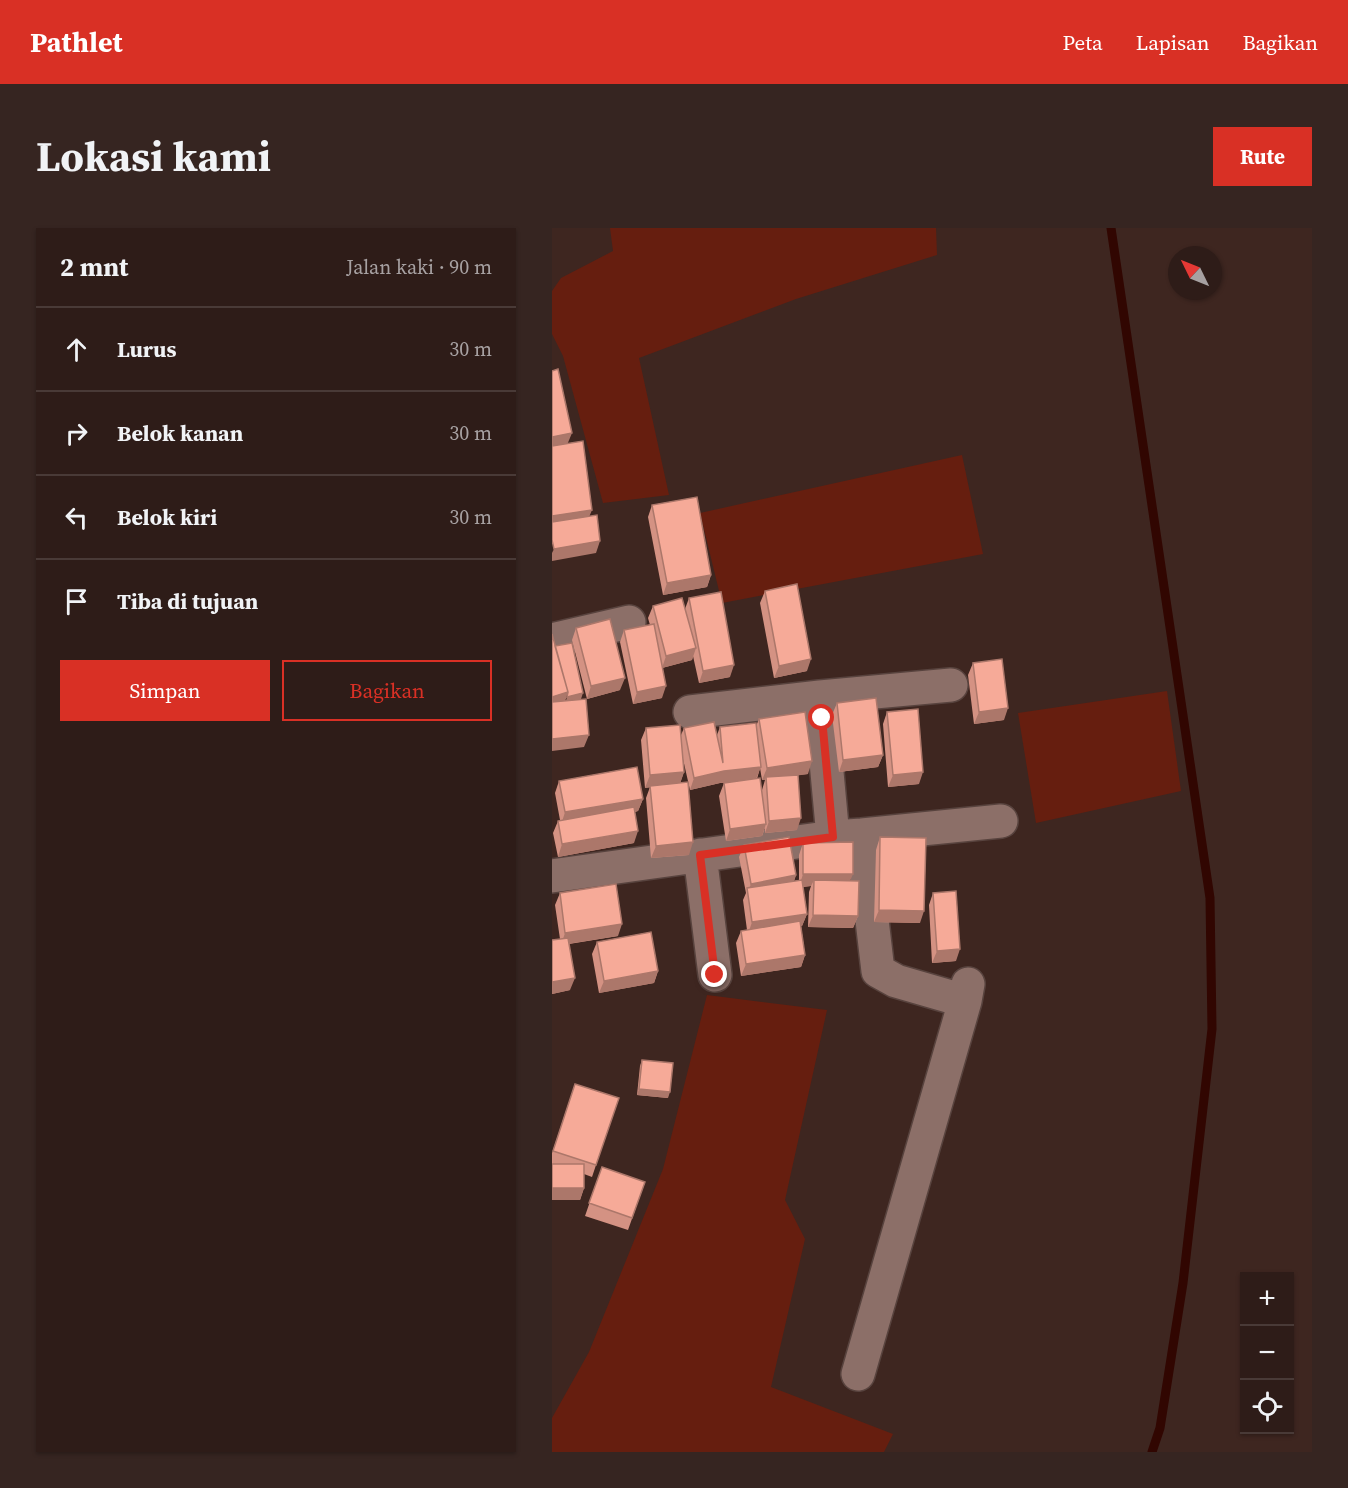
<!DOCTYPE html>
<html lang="id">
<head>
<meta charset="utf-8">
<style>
  body { margin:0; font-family:"Source Serif 4",serif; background:#362521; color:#f1f3f6 }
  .controls { position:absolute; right:18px; bottom:18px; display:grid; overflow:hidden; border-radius:0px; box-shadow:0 2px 4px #0004 }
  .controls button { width:54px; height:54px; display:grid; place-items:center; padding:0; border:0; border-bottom:2px solid #493a37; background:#2e1c18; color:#f1f3f6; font:30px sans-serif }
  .compass { position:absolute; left:616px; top:18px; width:54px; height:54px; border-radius:50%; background:#2e1c18; box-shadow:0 2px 4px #0004; rotate:313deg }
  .stop { position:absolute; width:18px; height:18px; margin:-14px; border:4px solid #d93025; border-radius:50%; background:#fff }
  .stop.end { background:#d93025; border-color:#fff; box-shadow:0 2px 6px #0008 }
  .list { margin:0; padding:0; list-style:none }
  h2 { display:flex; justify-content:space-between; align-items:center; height:78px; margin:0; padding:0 24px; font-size:26px }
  h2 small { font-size:20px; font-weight:400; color:#a7a1a2 }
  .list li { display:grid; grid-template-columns:39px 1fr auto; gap:18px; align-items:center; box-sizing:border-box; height:84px; padding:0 24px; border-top:2px solid #493a37 }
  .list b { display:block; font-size:22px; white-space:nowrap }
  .list em { font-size:20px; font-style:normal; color:#a7a1a2 }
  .actions { display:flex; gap:12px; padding:18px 24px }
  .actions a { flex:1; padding:14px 0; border:2px solid #d93025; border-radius:0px; text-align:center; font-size:21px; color:#d93025 }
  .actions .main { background:#d93025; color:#fff }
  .icon { flex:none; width:33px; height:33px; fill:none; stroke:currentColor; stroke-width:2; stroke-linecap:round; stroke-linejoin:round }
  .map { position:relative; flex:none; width:760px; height:1224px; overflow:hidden; border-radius:0px }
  header { display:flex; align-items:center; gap:36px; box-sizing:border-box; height:84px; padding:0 30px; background:#d93025; color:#fff }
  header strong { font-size:28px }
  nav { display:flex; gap:33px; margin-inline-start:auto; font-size:21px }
  .intro { display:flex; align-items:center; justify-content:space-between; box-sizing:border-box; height:144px; padding:0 36px }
  h1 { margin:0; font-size:42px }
  .button { padding:15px 27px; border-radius:0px; background:#d93025; color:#fff; font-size:21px; font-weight:700 }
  main { display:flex; gap:36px; padding:0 36px }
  aside { flex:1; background:#2e1c18; border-radius:0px; box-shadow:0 2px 4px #0004 }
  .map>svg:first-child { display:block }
</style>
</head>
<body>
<header>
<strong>Pathlet</strong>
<nav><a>Peta</a><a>Lapisan</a><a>Bagikan</a></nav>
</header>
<div class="intro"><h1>Lokasi kami</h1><a class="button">Rute</a></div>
<main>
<aside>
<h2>2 mnt<small>Jalan kaki · 90 m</small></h2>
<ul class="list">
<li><svg class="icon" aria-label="ahead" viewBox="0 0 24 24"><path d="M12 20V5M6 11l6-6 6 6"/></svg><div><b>Lurus</b></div><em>30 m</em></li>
<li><svg class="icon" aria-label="right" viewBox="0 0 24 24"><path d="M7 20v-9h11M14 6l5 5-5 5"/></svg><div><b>Belok kanan</b></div><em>30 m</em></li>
<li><svg class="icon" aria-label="left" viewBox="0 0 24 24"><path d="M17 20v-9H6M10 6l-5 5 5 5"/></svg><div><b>Belok kiri</b></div><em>30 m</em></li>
<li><svg class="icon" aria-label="arrive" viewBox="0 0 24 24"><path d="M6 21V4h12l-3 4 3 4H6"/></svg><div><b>Tiba di tujuan</b></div></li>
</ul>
<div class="actions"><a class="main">Simpan</a><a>Bagikan</a></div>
</aside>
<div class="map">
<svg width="760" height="1224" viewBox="0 0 760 1224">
  <rect width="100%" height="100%" fill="#3e2620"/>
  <path fill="#661e0f" d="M58,0H384L385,27L244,71L87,130L117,267L51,275L11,128L0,106V63L9,50L61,23Z
    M410,227L431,326L170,375L148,285Z
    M615,463L629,563L484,595L466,485Z
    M155,767L275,782L233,972L253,1011L219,1159L341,1206L332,1224H0V1190L37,1124L111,941Z"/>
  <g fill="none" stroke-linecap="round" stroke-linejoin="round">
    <path stroke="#310601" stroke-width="9" d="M559,0L658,670L660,801L631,1055L608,1200L600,1224"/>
    <defs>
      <path id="minor" d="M0,412L77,394
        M138,484L268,469
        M310,607L449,593
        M281,609L268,469L399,457
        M148,627L163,747
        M0,648L281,609L310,607L326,743L344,753L413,773L416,756
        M306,1146L413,773"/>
    </defs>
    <use href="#minor" stroke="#58433e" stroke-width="36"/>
    <use href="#minor" stroke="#8c6f68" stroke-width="33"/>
  </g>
  <path fill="#d49283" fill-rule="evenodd" d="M100,277L159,347L155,359L111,367L96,289Z
    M213,363L255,443L222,450L208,375Z
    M137,370L178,449L147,455L141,428L140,432L110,440V470L81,476L68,414L72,402L98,397L96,390L101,378L133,381Z
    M24,400L68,462L35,471L20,412Z
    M421,435L452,492L422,496L416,447Z
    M285,475L331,527L326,539L287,544L280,487Z
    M335,484L367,556L336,559L331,496Z
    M207,491L256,546L246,547L245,602L213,605V600L210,608L174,613L167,568L172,555L192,553L168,555L138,562L131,531L132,544L128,555L137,627L99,630L94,570L98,559L93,560L89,512L94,500L129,507L132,500L165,507L168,499L204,498ZM208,540L210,552H213L210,562L205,551Z
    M7,553L91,571L86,583L83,584L82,615L6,629L1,605L6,593L8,592L3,565Z
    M328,609L368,695L322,694L324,622Z
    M251,615L298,653L306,688L301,700L256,699L257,664L259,658L251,659L255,686L250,698H249L253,727L249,739L189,748L184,715L189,703L195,702L191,672L194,665L187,629L192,617L244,647L242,653L247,652V627Z
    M8,665L66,708L17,716L18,762L0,766V712L8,711L3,677Z
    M381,665L404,733L380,735L377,677Z
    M45,714L106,743L102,755L47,765L40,726Z
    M90,832L116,870L85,867L88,838Z
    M23,856L44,937L40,949L32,946V960L28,972H0V925Z
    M50,939L93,954L76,1002L33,988Z"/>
  <path fill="#ac776a" d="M20,205L15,217L0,220V209Z
    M40,282L35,294L0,299V288Z
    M48,313L44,325L0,333V325L2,321Z
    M159,347L155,359L111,367L115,355Z
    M144,420L140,432L110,440L114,428Z
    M259,431L255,443L222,450L227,438Z
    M182,437L178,449L147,455L151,443Z
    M73,450L68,462L35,471L39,458Z
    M114,458L110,470L81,476L85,464Z
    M16,464L12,477L0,480V469Z
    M31,465L29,471L13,476L15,469Z
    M456,480L452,492L422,496L427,484Z
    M37,507L32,519L0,523V511Z
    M331,527L326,539L287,544L291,532Z
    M260,533L256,546L214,552V549L213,552H210L215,540Z
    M209,539L204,551L168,555L138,562L142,550L172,543Z
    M132,544L128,556L93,560L98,547Z
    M371,544L367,556L336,559L341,547Z
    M91,571L86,583L9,597L13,584Z
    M249,590L245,602L213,605L217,593Z
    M214,596L210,608L174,613L178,601Z
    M86,603L82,615L6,629L10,616Z
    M141,614L137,627L99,630L104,618Z
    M251,646H301L296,658L262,652L259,658L247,659Z
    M244,647L240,659L196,663L199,656Z
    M327,682L372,683L368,695L322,694Z
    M255,686L250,698L196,706L200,694Z
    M261,687L306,688L301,700L256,699Z
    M70,696L66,708L9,717L13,705Z
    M408,721L404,733L380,735L385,723Z
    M253,727L249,739L189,748L194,736Z
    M106,743L102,755L47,765L52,753Z
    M23,750L18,762L0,766V754Z
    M87,861L118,864L116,870L85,867Z
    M0,960H32L28,972H0Z"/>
  <path fill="#f6aa98" stroke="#ac776a" stroke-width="1.5" d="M6,141L20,205L0,209V143Z
    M31,213L40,282L0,288V218Z
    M145,269L159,347L115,355L100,277Z
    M45,287L48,313L2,321L0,312V294Z
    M245,356L259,431L227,438L213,363Z
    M169,364L182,437L151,443L137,370Z
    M130,370L144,420L114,428L101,378Z
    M58,391L73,450L39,458L24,400Z
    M102,396L114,458L85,464L72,402Z
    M0,406L16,464L0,469Z
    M20,415L31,465L15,469L16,464L3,418Z
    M450,431L456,480L427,484L421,435Z
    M324,470L331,527L291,532L285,475Z
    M34,471L37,507L0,511V474Z
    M366,481L371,544L341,547L335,484Z
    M253,484L260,533L215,540L207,491Z
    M162,494L171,535L168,499L204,495L209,539L172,543L142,550L132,500Z
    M128,497L132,544L98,547L94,500Z
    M85,539L91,571L13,584L7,553Z
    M246,547L249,590L217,593L214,549Z
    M208,550L214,596L178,601L172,555Z
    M136,554L141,614L104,618L98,558Z
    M82,579L86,603L10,616L6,593Z
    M237,609L244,647L199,656L192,617Z
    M328,609L374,610L372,683L327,682Z
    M301,614V646H251V615Z
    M250,652L255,686L200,694L195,660Z
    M262,652L307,653L306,688L261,687Z
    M64,656L70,696L13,705L8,665Z
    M404,663L408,721L385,723L381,665Z
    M248,693L253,727L194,736L189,703Z
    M99,704L106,743L52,753L45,714Z
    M16,710L23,750L0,754V712Z
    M90,832L121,835L118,864L87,861Z
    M23,856L67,870L44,937L1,923Z
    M0,936H32V960H0Z
    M50,939L93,954L80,990L37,975Z"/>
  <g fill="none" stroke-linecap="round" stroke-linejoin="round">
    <path stroke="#d93025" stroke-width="8" d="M163,747L148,627L281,609L270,490"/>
  </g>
</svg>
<div class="controls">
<button>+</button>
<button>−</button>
<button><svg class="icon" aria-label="locate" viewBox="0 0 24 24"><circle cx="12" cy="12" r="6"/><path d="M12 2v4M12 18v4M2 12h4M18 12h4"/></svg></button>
</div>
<svg class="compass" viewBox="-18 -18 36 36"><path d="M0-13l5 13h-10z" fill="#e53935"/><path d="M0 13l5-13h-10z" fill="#a7a1a2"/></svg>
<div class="stop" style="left:270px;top:490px"></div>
<div class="stop end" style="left:163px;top:747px"></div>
</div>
</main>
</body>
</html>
